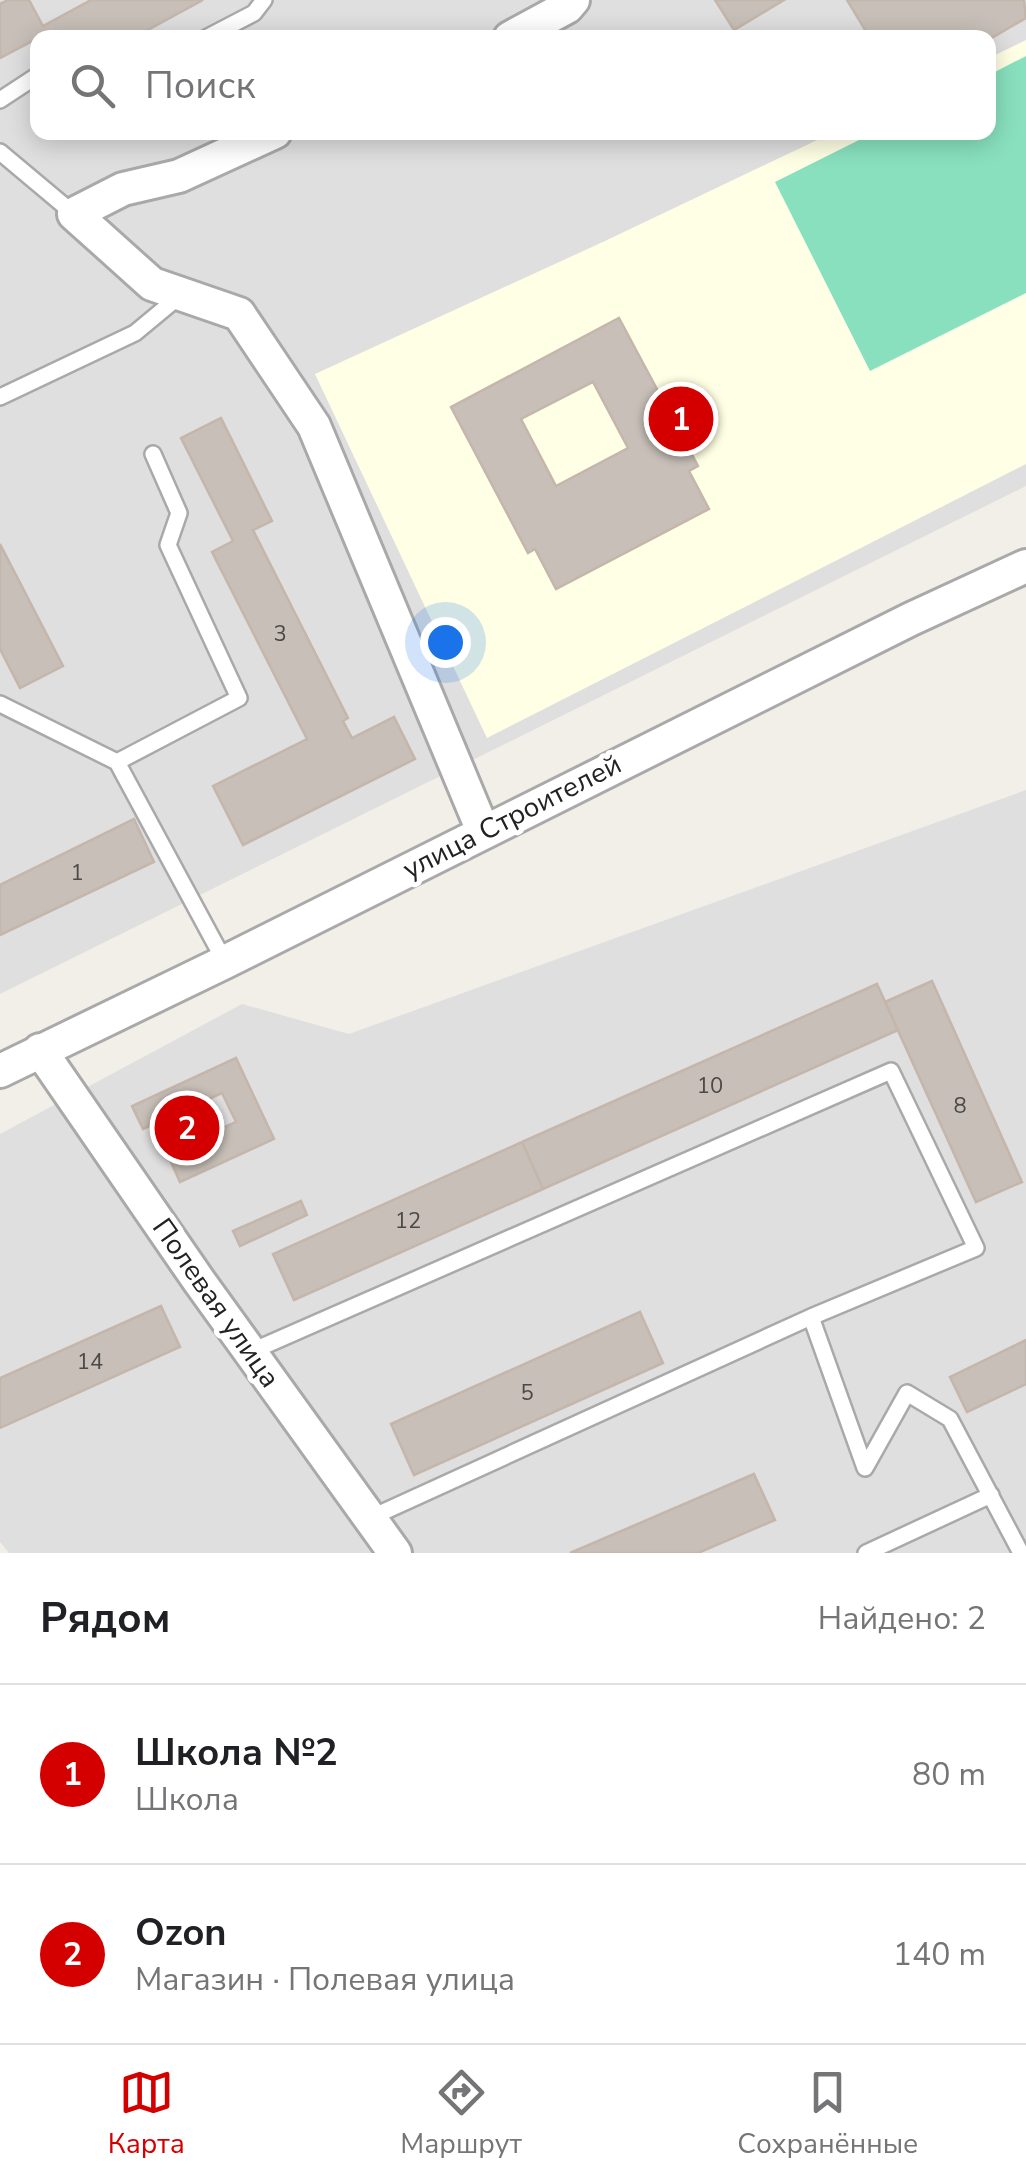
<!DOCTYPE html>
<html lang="ru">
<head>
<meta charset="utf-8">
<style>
  body { margin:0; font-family:"Nunito Sans",sans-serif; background:#f6f6f6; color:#202124 }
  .you { position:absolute; left:445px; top:642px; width:35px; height:35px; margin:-25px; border:8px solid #fff; border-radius:50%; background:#1a73e8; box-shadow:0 0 0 15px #1a73e833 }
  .badge { display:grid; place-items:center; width:65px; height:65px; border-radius:50%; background:#d40000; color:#fff; font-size:32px; font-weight:700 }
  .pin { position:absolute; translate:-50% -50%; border:5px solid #fff; box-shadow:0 2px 10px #0006 }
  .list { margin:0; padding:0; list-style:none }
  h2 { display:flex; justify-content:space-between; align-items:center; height:130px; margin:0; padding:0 40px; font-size:42px }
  h2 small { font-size:32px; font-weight:400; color:#757577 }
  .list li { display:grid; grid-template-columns:65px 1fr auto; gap:30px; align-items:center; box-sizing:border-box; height:180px; padding:0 40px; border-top:2px solid #e0e0e0 }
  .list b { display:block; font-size:38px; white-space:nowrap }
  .list p { margin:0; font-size:32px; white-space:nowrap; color:#757577 }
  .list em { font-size:32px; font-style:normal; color:#757577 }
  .icon { flex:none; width:55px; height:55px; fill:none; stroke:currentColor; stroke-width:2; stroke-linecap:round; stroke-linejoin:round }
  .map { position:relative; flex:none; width:1026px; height:1553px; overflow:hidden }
  .search { position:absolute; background:#fff; box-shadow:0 5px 25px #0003; left:30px; right:30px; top:30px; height:110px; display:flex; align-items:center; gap:25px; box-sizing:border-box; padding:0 35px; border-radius:20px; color:#757577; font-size:38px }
  .sheet { height:490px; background:#fff }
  nav { display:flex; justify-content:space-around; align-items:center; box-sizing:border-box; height:140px; border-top:2px solid #e0e0e0; background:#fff; font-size:28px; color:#757577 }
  nav a { display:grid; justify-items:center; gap:5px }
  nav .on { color:#d40000 }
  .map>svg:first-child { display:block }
</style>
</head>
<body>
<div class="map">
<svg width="1026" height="1553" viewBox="0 0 1026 1553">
  <rect width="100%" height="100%" fill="#f2efe9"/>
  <path fill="#e0dfdf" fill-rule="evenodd" d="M0,0H1026V486L0,994ZM38,38H988V132H38Z
    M1026,790V1553H9L0,1542V1134L242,1004L349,1034Z"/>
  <path fill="#f2dad9" d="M198,1103L212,1132L188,1143L174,1114Z"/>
  <path fill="#ffffe5" d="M1026,40V464L487,738L315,374L605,241L832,133L988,132L989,58Z"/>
  <path fill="#88e0be" d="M1026,56V293L870,371L775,182L873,133L988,132L989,75Z"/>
  <path fill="#c7bfb8" stroke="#c4b6ab" stroke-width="2.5" fill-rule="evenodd" d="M8,0H29L43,26L91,0H203L133,38H51L48,33L0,58V4Z
    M715,0H784L734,30Z
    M847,0H1024L1026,18L988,40V38H870Z
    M619,318L698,466L689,471L709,509L556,589L535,549L528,553L451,407ZM593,382L628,448L556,486L521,419Z
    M221,418L272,521L253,530L348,718L343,721L352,738L394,717L415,759L243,845L213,786L307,739L212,552L233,541L181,438Z
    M0,544L63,666L20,688L0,649Z
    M134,819L154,862L0,935V885Z
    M932,981L1022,1182L976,1202L885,1002Z
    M877,984L898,1030L543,1189L522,1142Z
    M236,1058L274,1139L180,1182L167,1153L236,1122L222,1093L143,1129L132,1106Z
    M522,1142L543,1189L294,1300L273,1254Z
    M301,1201L307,1215L240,1246L233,1231Z
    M161,1306L180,1347L0,1428V1378Z
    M640,1312L663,1363L414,1475L391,1424Z
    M1026,1340V1384L967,1412L950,1377Z
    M754,1474L775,1520L698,1553H570Z"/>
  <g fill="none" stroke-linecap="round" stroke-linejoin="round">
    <defs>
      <path id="lane" d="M206,38L254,13L264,0
        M0,100L35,77L38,78
        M0,152L74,214
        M0,397L135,333L182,294
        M153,454L179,513L168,545L239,698L117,762L225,962
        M0,704L117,762
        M811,1317L865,1468L907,1393L950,1419L1021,1553
        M250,1352L891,1071L976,1248L811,1317L370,1518
        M866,1553L991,1495"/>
      <path id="street" d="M510,38L567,7L573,0
        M275,132L179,176L123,189L74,214L152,284L239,314L314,426L483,831
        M40,1050L199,1281L395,1553
        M0,1071L225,962L911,619L1026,566"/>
    </defs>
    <use href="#lane" stroke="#a9a9a9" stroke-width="20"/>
    <use href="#street" stroke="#a9a9a9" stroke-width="38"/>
    <use href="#lane" stroke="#fff" stroke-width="15"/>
    <use href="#street" stroke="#fff" stroke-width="32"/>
  </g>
  <g text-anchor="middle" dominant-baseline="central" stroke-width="10" stroke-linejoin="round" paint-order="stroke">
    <g font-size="22" fill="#4b4948">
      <text x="280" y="634">3</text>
      <text x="77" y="873">1</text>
      <text x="710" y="1086">10</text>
      <text x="960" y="1106">8</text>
      <text x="408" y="1221">12</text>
      <text x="90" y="1362">14</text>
      <text x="527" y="1393">5</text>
    </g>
    <g font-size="28" fill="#222" stroke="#fff">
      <text transform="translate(512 817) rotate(-27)">улица Строителей</text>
      <text transform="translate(216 1303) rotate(55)">Полевая улица</text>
    </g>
  </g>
</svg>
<div class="you"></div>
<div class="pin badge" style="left:681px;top:419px">1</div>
<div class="pin badge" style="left:187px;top:1128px">2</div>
<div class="search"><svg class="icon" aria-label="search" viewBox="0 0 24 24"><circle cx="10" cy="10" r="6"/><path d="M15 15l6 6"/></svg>Поиск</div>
</div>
<section class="sheet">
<h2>Рядом<small>Найдено: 2</small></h2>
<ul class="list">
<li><span class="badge">1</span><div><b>Школа №2</b><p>Школа</p></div><em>80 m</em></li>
<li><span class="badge">2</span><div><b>Ozon</b><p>Магазин · Полевая улица</p></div><em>140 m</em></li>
</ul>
</section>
<nav>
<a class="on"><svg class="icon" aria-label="map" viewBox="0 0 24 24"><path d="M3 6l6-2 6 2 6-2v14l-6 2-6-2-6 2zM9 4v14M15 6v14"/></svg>Карта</a>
<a><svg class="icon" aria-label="directions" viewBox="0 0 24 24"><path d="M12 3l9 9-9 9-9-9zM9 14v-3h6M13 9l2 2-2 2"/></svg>Маршрут</a>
<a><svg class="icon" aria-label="saved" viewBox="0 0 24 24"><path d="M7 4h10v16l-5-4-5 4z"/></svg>Сохранённые</a>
</nav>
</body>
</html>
